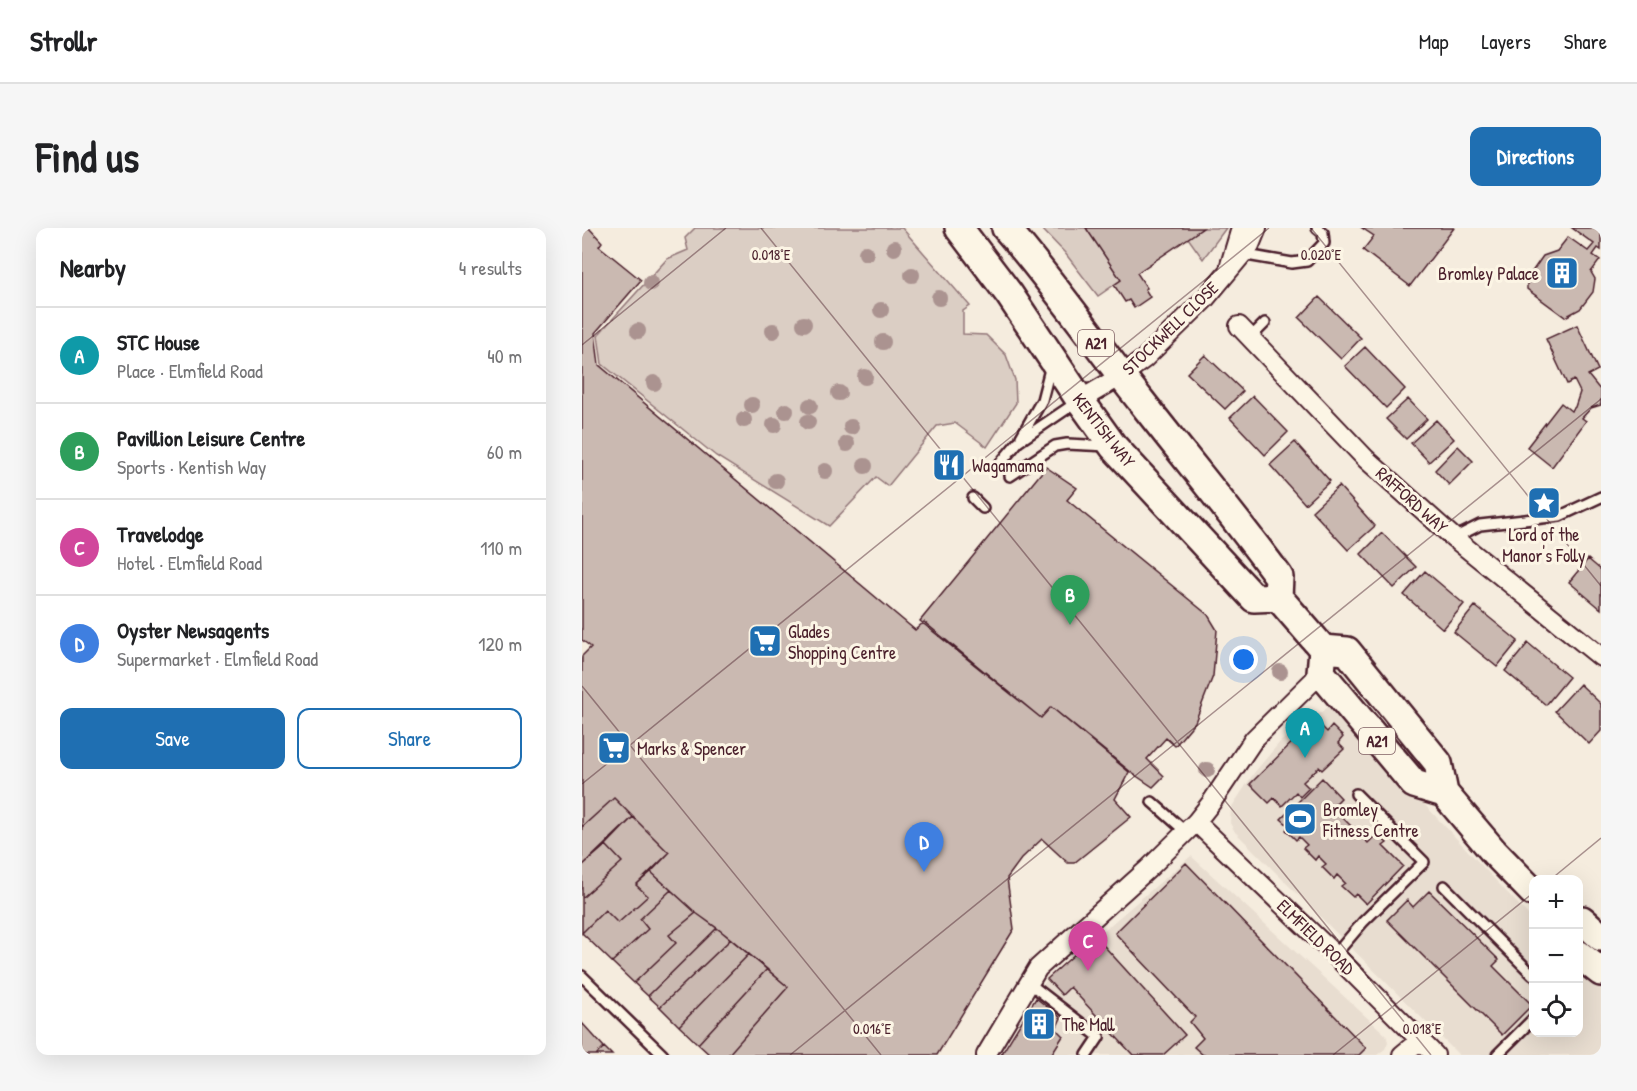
<!DOCTYPE html>
<html lang="en">
<head>
<meta charset="utf-8">
<style>
  body { margin:0; font-family:"Patrick Hand",sans-serif; background:#f6f6f6; color:#202124 }
  .controls { position:absolute; right:18px; bottom:18px; display:grid; overflow:hidden; border-radius:12px; box-shadow:0 6px 24px #0002 }
  .controls button { width:54px; height:54px; display:grid; place-items:center; padding:0; border:0; border-bottom:2px solid #e0e0e0; background:#fff; color:#202124; font:30px sans-serif }
  .you { position:absolute; left:662px; top:432px; width:21px; height:21px; margin:-15px; border:4px solid #fff; border-radius:50%; background:#1a73e8; box-shadow:0 0 0 9px #1a73e833 }
  .badge { display:grid; place-items:center; width:39px; height:39px; border-radius:50%; background:#1f6fb2; color:#fff; font-size:20px; font-weight:700 }
  .pin { position:absolute; translate:-50% -50px; filter:drop-shadow(0 2px 3px #0008) }
  .pin::after { content:''; position:absolute; top:32px; width:21px; height:18px; background:inherit; clip-path:polygon(0 0,100% 0,50% 100%) }
  .list { margin:0; padding:0; list-style:none }
  h2 { display:flex; justify-content:space-between; align-items:center; height:78px; margin:0; padding:0 24px; font-size:26px }
  h2 small { font-size:20px; font-weight:400; color:#757577 }
  .list li { display:grid; grid-template-columns:39px 1fr auto; gap:18px; align-items:center; box-sizing:border-box; height:96px; padding:0 24px; border-top:2px solid #e0e0e0 }
  .list b { display:block; font-size:22px; white-space:nowrap }
  .list p { margin:0; font-size:20px; white-space:nowrap; color:#757577 }
  .list em { font-size:20px; font-style:normal; color:#757577 }
  .actions { display:flex; gap:12px; padding:18px 24px }
  .actions a { flex:1; padding:14px 0; border:2px solid #1f6fb2; border-radius:12px; text-align:center; font-size:21px; color:#1f6fb2 }
  .actions .main { background:#1f6fb2; color:#fff }
  .icon { flex:none; width:33px; height:33px; fill:none; stroke:currentColor; stroke-width:2; stroke-linecap:round; stroke-linejoin:round }
  .map { position:relative; flex:none; width:1019px; height:827px; overflow:hidden; border-radius:12px }
  header { display:flex; align-items:center; gap:36px; box-sizing:border-box; height:84px; padding:0 30px; background:#fff; border-bottom:2px solid #e0e0e0 }
  header strong { font-size:28px }
  nav { display:flex; gap:33px; margin-inline-start:auto; font-size:21px }
  .intro { display:flex; align-items:center; justify-content:space-between; box-sizing:border-box; height:144px; padding:0 36px }
  h1 { margin:0; font-size:42px }
  .button { padding:15px 27px; border-radius:12px; background:#1f6fb2; color:#fff; font-size:21px; font-weight:700 }
  main { display:flex; gap:36px; padding:0 36px }
  aside { flex:1; background:#fff; border-radius:12px; box-shadow:0 6px 24px #0002 }
  .map>svg:first-child { display:block }
</style>
</head>
<body>
<header>
<strong>Strollr</strong>
<nav><a>Map</a><a>Layers</a><a>Share</a></nav>
</header>
<div class="intro"><h1>Find us</h1><a class="button">Directions</a></div>
<main>
<aside>
<h2>Nearby<small>4 results</small></h2>
<ul class="list">
<li><span class="badge" style="background:#0f9aa8">A</span><div><b>STC House</b><p>Place · Elmfield Road</p></div><em>40 m</em></li>
<li><span class="badge" style="background:#2e9e5b">B</span><div><b>Pavillion Leisure Centre</b><p>Sports · Kentish Way</p></div><em>60 m</em></li>
<li><span class="badge" style="background:#d1479c">C</span><div><b>Travelodge</b><p>Hotel · Elmfield Road</p></div><em>110 m</em></li>
<li><span class="badge" style="background:#3f7fe0">D</span><div><b>Oyster Newsagents</b><p>Supermarket · Elmfield Road</p></div><em>120 m</em></li>
</ul>
<div class="actions"><a class="main">Save</a><a>Share</a></div>
</aside>
<div class="map">
<svg width="1019" height="827" viewBox="0 0 1019 827">
  <rect width="100%" height="100%" fill="#f5ecde"/>
  <filter id="ink" filterUnits="userSpaceOnUse"><feTurbulence type="fractalNoise" baseFrequency=".0167" numOctaves="2"/><feDisplacementMap in="SourceGraphic" scale="12" xChannelSelector="R" yChannelSelector="G"/><feConvolveMatrix kernelMatrix="1 2 1 2 8 2 1 2 1" color-interpolation-filters="sRGB"/></filter>
  <g filter="url(#ink)">
    <path fill="#e8ddd0" d="M749,477L951,692V804H996L997,733L1019,753V827H877L653,604L648,595L649,580L672,545L698,514Z
      M609,628L804,807L806,814L803,821L795,827H420L465,751Z"/>
    <path fill="#dbcec4" stroke="#927678" stroke-width="1.5" d="M113,0H320L388,78L381,83V106L404,107L424,127L433,152L434,175L405,219L373,195L355,198L306,258L294,249L247,298L134,228L20,136L16,107L85,31L106,22L103,10Z
      M459,0H504L539,52L516,68L483,25Z
      M621,0H644L621,31L606,10Z"/>
    <path fill="#cab9b1" stroke="#4a1f2b" stroke-width="1.5" d="M0,0H7L20,14L17,18L59,52L13,105L17,137L333,402L342,394L459,490L469,479L547,544L533,571L549,589L492,635H486L460,611L439,631L425,650L432,701L355,827H146L206,759L140,704L114,685L69,644L87,625L32,570L0,599V428L9,419L0,412Z
      M504,0H621L555,45L565,60L563,61L568,69L552,80L547,72L543,74L532,57L539,52Z
      M780,0H872L828,58L781,22L792,8Z
      M990,0H1019V22L1016,20L1011,27L1018,32L1009,44L1013,51L1011,64L998,81L983,89L945,61V56L949,45L961,28L975,23L986,9L1006,23L1012,16Z
      M737,69L779,110L759,131L717,90Z
      M995,97L1016,142L1006,147L1019,163V177L1009,180L1000,190L1004,193L970,239L945,219L979,175L989,183L993,179L998,164L992,152L985,156L964,111Z
      M783,119L823,161L804,180L763,138Z
      M623,127L661,163L643,181L605,145Z
      M671,168L706,204L683,227L648,190Z
      M826,171L845,191L824,211L804,191Z
      M854,192L872,211L847,234L829,215Z
      M713,214L748,253L723,276L688,237Z
      M876,218L891,233L867,257L853,242Z
      M464,239L495,260L485,272L626,387L635,402L631,448L613,494L593,518L584,510L565,531L582,548L571,559L550,545L469,479L459,490L338,393Z
      M757,258L793,298L766,322L730,283Z
      M800,305L834,339L812,360L779,326Z
      M1006,331L1019,342V381L987,354Z
      M843,343L882,376L861,401L822,367Z
      M893,378L936,413L915,439L872,404Z
      M946,415L987,449L964,477L923,443Z
      M998,456L1019,476V503L1007,516L973,483Z
      M733,492L745,504L750,498L761,509L756,515L762,521L740,542L737,539L721,554L727,560L718,569L714,564L700,578L692,570L687,575L668,556Z
      M740,550L759,570L750,579L786,615L795,606L805,615L801,618L821,638L784,676L774,666L771,669L759,658L763,655L755,647L752,651L740,639L744,636L736,628L733,632L721,620L725,617L717,609L714,612L704,602L707,598L699,591Z
      M32,570L51,589L0,638V599Z
      M51,589L87,625L54,657L66,668L36,695L23,682L0,705V670L40,634L24,617Z
      M24,617L40,634L0,670V638Z
      M604,635L784,820L777,827H621L612,819L621,810L608,794L613,789L533,705Z
      M69,644L89,662L58,691L66,701L30,734L0,705L23,682L36,695L66,668L54,657Z
      M89,662L114,685L87,707L94,715L52,755L30,734L66,701L58,691Z
      M847,663L917,732L911,738L950,777L920,807L805,692L825,672L831,679Z
      M114,685L135,700L66,768L52,755L94,715L87,707Z
      M135,700L149,711L78,779L66,768Z
      M513,708L603,807L581,827H551L488,759L480,767L465,751Z
      M149,711L167,726L97,798L78,779Z
      M167,726L185,741L116,816L97,798Z
      M185,741L206,759L146,827H128L116,816Z
      M454,770L479,790L474,801L481,808L469,827H419Z
      M0,795L22,819L14,827H0Z
      M22,819L30,827H14Z"/>
    <g fill="none" stroke-linecap="round" stroke-linejoin="round">
      <defs>
        <path id="service" d="M659,26L710,35L725,33L742,15L741,5L735,0
          M668,110L683,95
          M439,209L460,172L469,137
          M416,238L436,214L495,174
          M428,248L473,218L485,216L526,218
          M391,270L401,280
          M872,310L898,297L978,288L1019,269
          M570,574L604,604
          M862,658L951,747
          M753,727L781,694L842,634L774,566
          M0,748L81,827
          M447,755L517,809L505,827
          M915,827L951,791"/>
        <path id="minor" d="M648,37L659,0
          M657,98L784,231L872,310L1019,429
          M498,172L539,148L562,131L623,71L668,17L675,0
          M614,594L753,727L853,827
          M404,827L456,740L566,641L614,594L629,575L672,511L739,445
          M820,827L838,812"/>
        <path id="primary" d="M377,0L427,66L498,172L531,218L672,370L696,369
          M424,0C472,56 514,116 559,173C605,232 653,289 697,349L696,369L741,421L765,423L856,535L862,565L912,624L951,664
          M741,421L739,445L832,556L862,565
          M996,692H1000L1019,709
          M996,726L1019,744"/>
      </defs>
      <use href="#service" stroke="#4a1f2b" stroke-width="14"/>
      <use href="#minor" stroke="#4a1f2b" stroke-width="22"/>
      <use href="#primary" stroke="#4a1f2b" stroke-width="32"/>
      <use href="#service" stroke="#fcf5e5" stroke-width="9"/>
      <use href="#minor" stroke="#fcf5e5" stroke-width="18"/>
      <use href="#primary" stroke="#fcf5e5" stroke-width="27"/>
    </g>
    <g fill="#ab9390">
      <circle cx="312" cy="20" r="8"/>
      <circle cx="284" cy="25" r="8"/>
      <circle cx="330" cy="47" r="8"/>
      <circle cx="69" cy="55" r="8"/>
      <circle cx="357" cy="70" r="8"/>
      <circle cx="299" cy="82" r="8"/>
      <circle cx="222" cy="96" r="8"/>
      <circle cx="56" cy="103" r="8"/>
      <circle cx="191" cy="103" r="8"/>
      <circle cx="301" cy="114" r="8"/>
      <circle cx="283" cy="149" r="8"/>
      <circle cx="72" cy="155" r="8"/>
      <circle cx="257" cy="165" r="8"/>
      <circle cx="170" cy="177" r="8"/>
      <circle cx="228" cy="178" r="8"/>
      <circle cx="204" cy="183" r="8"/>
      <circle cx="162" cy="192" r="8"/>
      <circle cx="226" cy="194" r="8"/>
      <circle cx="192" cy="197" r="8"/>
      <circle cx="269" cy="199" r="8"/>
      <circle cx="265" cy="216" r="8"/>
      <circle cx="283" cy="238" r="8"/>
      <circle cx="243" cy="243" r="8"/>
      <circle cx="194" cy="253" r="8"/>
      <circle cx="698" cy="444" r="8"/>
      <circle cx="625" cy="542" r="8"/>
    </g>
  </g>
  <path fill="none" stroke="#4a1f2b" stroke-width="1.5" stroke-opacity="0.45" d="M179,0L849,827M729,0L1019,358M0,117L144,0M0,458L299,827M0,556L687,0M968,652L1019,610M208,827L1019,171M751,827L951,665"/>
  <defs>
    <symbol id="building-square" viewBox="-11 -11 22 22"><rect x="-9" y="-9" width="18" height="18" rx="4" fill="#1f6fb2" stroke="#fcf5e5"/><path d="M-4-6H4V6H1V3H-1V6H-4ZM-2.5-4.3h1.7v1.8h-1.7ZM.8-4.3h1.7v1.8H.8ZM-2.5-1h1.7V.8h-1.7ZM.8-1h1.7V.8H.8Z" fill="#fff"/></symbol>
    <symbol id="restaurant-square" viewBox="-11 -11 22 22"><rect x="-9" y="-9" width="18" height="18" rx="4" fill="#1f6fb2" stroke="#fcf5e5"/><path d="M-5-6h1v4h1v-4h1v4h1v-4h1v5L-1.5 .5V6h-2V.5L-5-1ZM5-6V6H3V1.5H1.5Q1.5-4 5-6Z" fill="#fff"/></symbol>
    <symbol id="sight-square" viewBox="-11 -11 22 22"><rect x="-9" y="-9" width="18" height="18" rx="4" fill="#1f6fb2" stroke="#fcf5e5"/><path d="M0-6L1.8-2.2L6-1.7L2.9 1.2L3.7 5.4L0 3.3L-3.7 5.4L-2.9 1.2L-6-1.7L-1.8-2.2Z" fill="#fff"/></symbol>
    <symbol id="supermarket-square" viewBox="-11 -11 22 22"><rect x="-9" y="-9" width="18" height="18" rx="4" fill="#1f6fb2" stroke="#fcf5e5"/><path d="M-6-5.5h2.5l.6 2H6L4.5 2H-2.5L-4.4-4H-6ZM-1.5 3.2a1.3 1.3 0 1 0 .1 0ZM3 3.2a1.3 1.3 0 1 0 .1 0Z" fill="#fff"/></symbol>
    <symbol id="stadium-square" viewBox="-11 -11 22 22"><rect x="-9" y="-9" width="18" height="18" rx="4" fill="#1f6fb2" stroke="#fcf5e5"/><path d="M0-5a6.5 5 0 1 0 0 10a6.5 5 0 1 0 0-10ZM-3.5-1.8h7v3.6h-7Z" fill="#fff"/></symbol>
  </defs>
  <g fill-rule="evenodd">
    <use href="#building-square" x="961" y="26" width="38" height="38"/>
    <use href="#restaurant-square" x="348" y="218" width="38" height="38"/>
    <use href="#sight-square" x="943" y="256" width="38" height="38"/>
    <use href="#supermarket-square" x="164" y="394" width="38" height="38"/>
    <use href="#supermarket-square" x="13" y="501" width="38" height="38"/>
    <use href="#stadium-square" x="699" y="572" width="38" height="38"/>
    <use href="#building-square" x="438" y="777" width="38" height="38"/>
  </g>
  <g text-anchor="middle" dominant-baseline="central" stroke-width="6" stroke-linejoin="round" paint-order="stroke">
    <g fill="#fcf5e5" stroke="#7f5f63" stroke-width="1.5">
      <rect x="496" y="102" width="36" height="26" rx="4.5"/>
      <rect x="777" y="500" width="36" height="26" rx="4.5"/>
    </g>
    <g font-size="16" font-weight="bold" fill="#4a1f2b">
      <text x="514" y="115">A21</text>
      <text x="795" y="513">A21</text>
    </g>
    <g font-size="18" fill="#4a1f2b" stroke="#fcf5e5" text-anchor="start">
      <text x="957" y="45" text-anchor="end">Bromley Palace</text>
      <text x="390" y="237">Wagamama</text>
      <text x="962" y="306" text-anchor="middle">Lord of the<tspan x="962" dy="21">Manor's Folly</tspan></text>
      <text x="206" y="403">Glades<tspan x="206" dy="21">Shopping Centre</tspan></text>
      <text x="55" y="520">Marks &amp; Spencer</text>
      <text x="741" y="581">Bromley<tspan x="741" dy="21">Fitness Centre</tspan></text>
      <text x="480" y="796">The Mall</text>
    </g>
    <g font-size="18" fill="#4a1f2b" stroke="#fcf5e5">
      <text transform="translate(588 100) rotate(-44)">STOCKWELL CLOSE</text>
      <text transform="translate(522 202) rotate(52)">KENTISH WAY</text>
      <text transform="translate(830 272) rotate(42)">RAFFORD WAY</text>
      <text transform="translate(734 709) rotate(44)">ELMFIELD ROAD</text>
    </g>
  </g>
  <g font-size="15" text-anchor="middle" fill="#4a1f2b" stroke="#fcf5e5" stroke-width="6" stroke-linejoin="round" paint-order="stroke">
    <text x="189" y="32">0.018°E</text>
    <text x="739" y="32">0.020°E</text>
    <text x="290" y="806">0.016°E</text>
    <text x="840" y="806">0.018°E</text>
  </g>
</svg>
<div class="controls">
<button>+</button>
<button>−</button>
<button><svg class="icon" aria-label="locate" viewBox="0 0 24 24"><circle cx="12" cy="12" r="6"/><path d="M12 2v4M12 18v4M2 12h4M18 12h4"/></svg></button>
</div>
<div class="you"></div>
<div class="pin badge" style="left:723px;top:530px;background:#0f9aa8">A</div>
<div class="pin badge" style="left:488px;top:397px;background:#2e9e5b">B</div>
<div class="pin badge" style="left:506px;top:743px;background:#d1479c">C</div>
<div class="pin badge" style="left:342px;top:644px;background:#3f7fe0">D</div>
</div>
</main>
</body>
</html>
